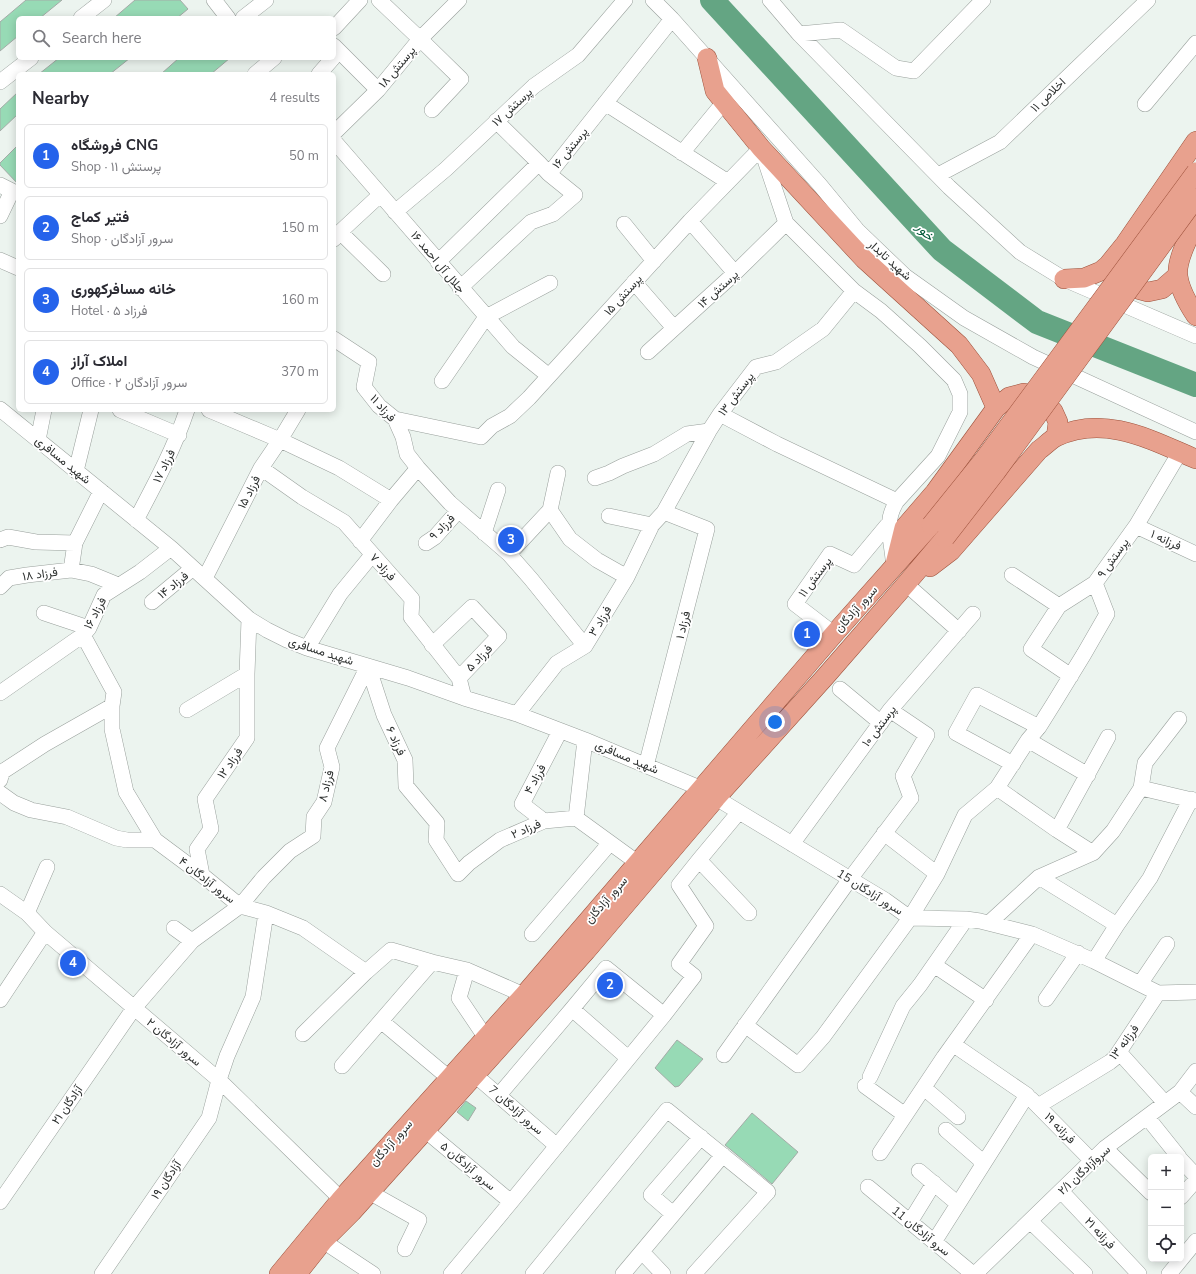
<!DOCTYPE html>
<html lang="en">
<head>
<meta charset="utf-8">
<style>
  body { margin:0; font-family:"Nunito Sans",Vazirmatn,sans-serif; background:#f2f2f3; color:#2b2b33 }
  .controls { position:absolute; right:12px; bottom:12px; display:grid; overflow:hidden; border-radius:6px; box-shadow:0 2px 10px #0003 }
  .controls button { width:36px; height:36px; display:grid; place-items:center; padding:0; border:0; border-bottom:1px solid #e1e1e2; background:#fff; color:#2b2b33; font:20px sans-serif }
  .you { position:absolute; left:775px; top:722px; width:14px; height:14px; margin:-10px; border:3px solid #fff; border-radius:50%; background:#1a73e8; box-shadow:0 0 0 6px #1a73e833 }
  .badge { display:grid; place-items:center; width:26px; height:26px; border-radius:50%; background:#2563eb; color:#fff; font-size:13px; font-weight:700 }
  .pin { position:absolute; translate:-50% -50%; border:2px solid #fff; box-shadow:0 1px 4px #0006 }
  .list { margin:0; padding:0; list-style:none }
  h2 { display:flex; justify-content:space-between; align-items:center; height:52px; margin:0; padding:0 16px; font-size:17px }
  h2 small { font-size:13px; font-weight:400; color:#7c7c81 }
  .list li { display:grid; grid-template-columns:26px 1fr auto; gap:12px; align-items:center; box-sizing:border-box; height:64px; margin:0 8px 8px; padding:0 8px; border:1px solid #e1e1e2; border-radius:6px }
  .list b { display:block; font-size:15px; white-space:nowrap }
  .list p { margin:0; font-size:13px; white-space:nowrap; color:#7c7c81 }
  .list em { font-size:13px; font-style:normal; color:#7c7c81 }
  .icon { flex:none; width:22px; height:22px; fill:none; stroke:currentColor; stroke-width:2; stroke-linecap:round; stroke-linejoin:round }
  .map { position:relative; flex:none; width:1196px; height:1274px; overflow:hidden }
  .search { position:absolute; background:#fff; box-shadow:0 2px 10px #0003; left:16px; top:16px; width:320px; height:44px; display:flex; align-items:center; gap:10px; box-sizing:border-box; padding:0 14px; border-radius:6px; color:#7c7c81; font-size:15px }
  .panel { position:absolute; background:#fff; box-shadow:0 2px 10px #0003; left:16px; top:72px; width:320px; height:340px; border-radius:6px }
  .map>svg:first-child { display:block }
</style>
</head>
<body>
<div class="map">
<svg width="1196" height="1274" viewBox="0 0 1196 1274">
  <rect width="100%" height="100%" fill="#ecf4ef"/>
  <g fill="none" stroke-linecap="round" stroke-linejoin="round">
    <path stroke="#64a583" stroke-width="24" d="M712,0L942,250L1037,322L1196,385"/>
  </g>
  <path fill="#97dab5" stroke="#a4aba7" d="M26,0H62L40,18H18V36L0,51V22Z
    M135,0H180L188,9L177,18H114Z
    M59,58H130L110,74H39Z
    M179,58H230L211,74H161Z
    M18,92V114L0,131V109Z
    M18,145V184L0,165V163Z
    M677,1040L703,1059L679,1086L675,1087L655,1068Z
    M466,1101L476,1108L468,1121L457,1112Z
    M752,1113L798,1152L772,1184L725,1145Z"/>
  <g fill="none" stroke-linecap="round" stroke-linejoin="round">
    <defs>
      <path id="minor" d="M214,0L228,18
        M379,0L420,39L461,79L432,110
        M653,0L672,19L820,185L858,231L905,276L964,318L1033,357L1196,432
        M770,0L799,34L949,187L1020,252L1064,279L1196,336
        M81,18L104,0
        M243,18L266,0
        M334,28L360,0
        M799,34L841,30L896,68L914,71L983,0
        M334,46L378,90
        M255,74L274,58
        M319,74L333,58
        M0,82L31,58
        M605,103L728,182
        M1145,104L1196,43
        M496,121L539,163
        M334,133L378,90L420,39L459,0
        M334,141L513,347L549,376
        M682,153L724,102
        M938,175L1000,142L1148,0
        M0,185L12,191L0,216
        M395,212L446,169L534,86L578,55L625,0
        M690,221L735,273
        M624,224L654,261
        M340,232L383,274
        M334,239L340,232L380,195
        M0,260L18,268
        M438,262L539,163L549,174L672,19
        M634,282L674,328
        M460,288L531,222L553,214L575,195L549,174
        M334,339L369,362L364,387L379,406L395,419L403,437L407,454L418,468L450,503L509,554L531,579L585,646
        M648,352L735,273L786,223
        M442,381L486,317L550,283
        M0,409L171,548L249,619L267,630L287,640L307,648L408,678L464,698L517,714L585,740L702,789
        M120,410L179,435
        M209,410L280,440L339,468L391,500
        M720,414L777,444L897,501
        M395,419L481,437L492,426L510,416L529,398L690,221L761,148L786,223L854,291L881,311L920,346L954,380L960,394V412L938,456L897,501C884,521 891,537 893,559
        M38,440L44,410
        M261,468L302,497L344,522L412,599L411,617L459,678L464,698
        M76,471L91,410
        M595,478L609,473L623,466L654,454L687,434L709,431
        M550,510L570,539L597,560L627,577
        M609,516L652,525
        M136,520C155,484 174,449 187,410
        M1136,526L1196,554
        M484,533L498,490
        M0,540L8,537L36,542L75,543
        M360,541L391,500L418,468
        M426,543L435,537L458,511
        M509,554L550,510L558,473
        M71,570L91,574L118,585
        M1012,575L1059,606
        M205,578L261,468L280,440L298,410
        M906,584L959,631
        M0,587L9,578L27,575L71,570L75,543L101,491
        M152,602L193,568
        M44,613L89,628
        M834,634L795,604L830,554L854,565L889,523
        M83,635L114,692L112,706V729L126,792L155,840L202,875L240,906L266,913L303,928L366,972L391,950L432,962L467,970L524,995
        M432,645L472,607L499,636L459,678
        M307,648L340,594L372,555
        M368,666L384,715L405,760L406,786L437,823L436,840L458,874L469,863L500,840L544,821L576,818L585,740
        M1071,676L1031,649L1059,606L1095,583L1136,526L1180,452
        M840,689L881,723
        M0,693L83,635L89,628L104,595L140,572L171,548
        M187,710L247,674
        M517,714L557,663L585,646L627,577L652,525L664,512L709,431L720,414L756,367L776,362L823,329L854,291
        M1028,740L1088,775
        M1013,764L956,733L977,695L1039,727
        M646,766L707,529L664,512
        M0,780L2,772L45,744L112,706
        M997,788L1057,830L1093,853
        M1141,788L1196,801
        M0,793L14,803L31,810L67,817L116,838L127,840H155
        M716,798L885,900L910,918L966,919L980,921L1032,934L1094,961L1158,993L1196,992
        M576,818L638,863
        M544,821L522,804L560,731
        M1057,830L1108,737
        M884,833L937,874
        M792,844L890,710L973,614
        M699,860L749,913
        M202,875L197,849L211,829L205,799L247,738V674L249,619
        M1039,877L1117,925
        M0,894L27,913L45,932L219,1080L341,1199
        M27,913L47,867
        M989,923L1039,877L1093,853L1113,831L1141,788L1145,763L1179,719
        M174,928L192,941
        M532,934L610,843
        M1094,961L1117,925L1150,878L1191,799
        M934,965L986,1000
        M467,970L459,998L486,1038
        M1140,984L1167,944
        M1046,999L1078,953
        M0,1000L45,932
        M572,1009L628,1058
        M381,1021L449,1078
        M745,1025L798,1065L823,1037L910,918L937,874L965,815L997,788L1028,740L1039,727L1054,703L1084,654L1107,614L1095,583
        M303,1034L366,972
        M1119,1052L1165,1103
        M724,1055L850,879L911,798L903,776L927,735L890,710
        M342,1066L432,962
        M475,1075L557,1146
        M870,1077L903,1006L920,985L966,919
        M865,1086L905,1115
        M924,1088L958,1117
        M1180,1092L1196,1107
        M499,1095L572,1009L606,968L664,1015
        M1031,1099L1092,1161
        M1038,1106L1110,1062L1115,1058L1158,993
        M1147,1117L1179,1157
        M425,1130L511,1202
        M946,1130L984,1163
        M1105,1148L1151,1193
        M880,1153L944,1057L1032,934
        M1181,1160L1196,1176
        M919,1171L958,1204
        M868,1187L973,1274
        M1061,1191L1139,1274
        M369,1192L419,1220L405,1249
        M1181,1197L1196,1180
        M0,1202L134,1008L192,941L240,906L264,877L290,851L313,836L314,817L324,802L332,767L327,748L368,666
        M673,1214L651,1195L701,1137
        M1030,1221L1085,1274
        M910,1222L934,1183
        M323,1241L373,1274
        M934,1242L1027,1095L954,1045
        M642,1252L663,1274
        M102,1274L209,1118L219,1080L227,1056L253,997L266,913
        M451,1274L511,1202L664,1015L694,976L679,964L706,926L679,885L699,860L739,812
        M533,1274L667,1110L768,1192L694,1274
        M623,1274L723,1155
        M975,1274L1105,1148L1180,1092L1196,1071
        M1169,1274L1196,1241"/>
      <path id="major" d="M707,58L715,91L761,148L864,259L959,345L981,374L996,408L935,492L904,528L895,564
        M1196,223C1189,236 1176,260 1178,276C1180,290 1188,304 1196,316
        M1123,274L1127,283L1137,289L1148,292L1162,289L1178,275
        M1064,279L1084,278L1101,271L1108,265L1125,244L1196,141
        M996,408L1009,397L1024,393L1039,398L1053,411L1058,422L1056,437
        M930,567L951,551L1039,450C1045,446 1050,440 1056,437C1105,414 1151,440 1196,459
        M279,1274L341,1199L524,995L834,634L931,525
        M297,1274L323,1241L352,1212L586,951L716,798L825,677L906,584L945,538"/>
    </defs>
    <use href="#minor" stroke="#99a09c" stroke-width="16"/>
    <use href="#major" stroke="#9d513b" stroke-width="20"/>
    <use href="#minor" stroke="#fff" stroke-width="15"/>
    <use href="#major" stroke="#e8a18e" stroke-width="19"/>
    <defs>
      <path id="major-bridge" d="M931,525L985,458L1196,172
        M945,538L996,472L1196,198"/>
    </defs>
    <use href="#major-bridge" stroke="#9d513b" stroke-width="20" stroke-linecap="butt"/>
    <use href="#major-bridge" stroke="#e8a18e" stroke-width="19"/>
  </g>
  <g text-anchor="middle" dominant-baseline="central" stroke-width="3.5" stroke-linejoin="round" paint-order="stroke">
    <g font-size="12" fill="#2d302f" stroke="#fff">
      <text transform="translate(397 67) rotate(-50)">پرستش ۱۸</text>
      <text transform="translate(1048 95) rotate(-44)">اخلاص ۱۱</text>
      <text transform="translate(512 107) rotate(-43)">پرستش ۱۷</text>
      <text transform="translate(570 148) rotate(-51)">پرستش ۱۶</text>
      <text transform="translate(890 260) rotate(42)">شهید تابدار</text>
      <text transform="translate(438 262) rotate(50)">جلال آل احمد ۱۶</text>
      <text transform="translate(718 289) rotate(-42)">پرستش ۱۴</text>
      <text transform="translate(623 295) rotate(-48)">پرستش ۱۵</text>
      <text transform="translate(736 394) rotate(-53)">پرستش ۱۳</text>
      <text transform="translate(383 408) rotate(48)">فرزاد ۱۱</text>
      <text transform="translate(63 460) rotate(39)">شهید مسافری</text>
      <text transform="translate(164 466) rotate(-64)">فرزاد ۱۷</text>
      <text transform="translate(249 492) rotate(-63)">فرزاد ۱۵</text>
      <text transform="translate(442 527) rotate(-45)">فرزاد ۹</text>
      <text transform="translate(1166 540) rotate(25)">فرزانه ۱</text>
      <text transform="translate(1113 558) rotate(-55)">پرستش ۹</text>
      <text transform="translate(383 567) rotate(48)">فرزاد ۷</text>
      <text transform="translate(40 574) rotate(-8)">فرزاد ۱۸</text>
      <text transform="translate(815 577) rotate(-53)">پرستش ۱۱</text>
      <text transform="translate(173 585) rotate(-39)">فرزاد ۱۴</text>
      <text transform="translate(856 609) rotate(-48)">سرور آزادگان</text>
      <text transform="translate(95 613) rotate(-62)">فرزاد ۱۶</text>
      <text transform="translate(600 621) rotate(-59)">فرزاد ۳</text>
      <text transform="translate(683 625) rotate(-76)">فرزاد ۱</text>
      <text transform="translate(321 651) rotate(18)">شهید مسافری</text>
      <text transform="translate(479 658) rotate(-46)">فرزاد ۵</text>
      <text transform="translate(879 726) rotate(-53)">پرستش ۱۰</text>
      <text transform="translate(396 741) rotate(65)">فرزاد ۶</text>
      <text transform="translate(627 757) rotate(23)">شهید مسافری</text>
      <text transform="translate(230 763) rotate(-55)">فرزاد ۱۲</text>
      <text transform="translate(535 779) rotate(-62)">فرزاد ۴</text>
      <text transform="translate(326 786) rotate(-76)">فرزاد ۸</text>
      <text transform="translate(526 829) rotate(-23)">فرزاد ۲</text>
      <text transform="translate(207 880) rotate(38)">سرور آزادگان ۴</text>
      <text transform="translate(870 892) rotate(32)">سرور آزادگان 15</text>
      <text transform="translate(606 900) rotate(-49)">سرور آزادگان</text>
      <text transform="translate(174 1042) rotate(40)">سرور آزادگان ۲</text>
      <text transform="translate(1124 1042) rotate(-53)">فرزانه ۱۳</text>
      <text transform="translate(67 1105) rotate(-55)">آزادگان ۲۱</text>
      <text transform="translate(516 1110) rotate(41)">سرور آزادگان 7</text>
      <text transform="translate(1060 1128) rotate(45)">فرزانه ۱۹</text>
      <text transform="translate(391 1143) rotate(-48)">سرور آزادگان</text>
      <text transform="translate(468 1166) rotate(40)">سرور آزادگان ۵</text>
      <text transform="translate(1084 1170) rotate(-43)">۲/۱ سروآزادگان</text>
      <text transform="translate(166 1180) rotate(-56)">آزادگان ۱۹</text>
      <text transform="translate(921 1231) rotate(39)">سرو آزادگان 11</text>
      <text transform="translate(1100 1233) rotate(47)">فرزانه ۲۱</text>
    </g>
    <g font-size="13" font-style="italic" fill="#015837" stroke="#fff">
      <text transform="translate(925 232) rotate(47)">خور</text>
    </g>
  </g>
</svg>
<div class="controls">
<button>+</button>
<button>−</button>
<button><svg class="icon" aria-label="locate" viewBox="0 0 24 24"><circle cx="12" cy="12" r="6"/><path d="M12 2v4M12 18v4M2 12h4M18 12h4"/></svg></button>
</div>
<div class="you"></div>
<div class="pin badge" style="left:807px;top:634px">1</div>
<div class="pin badge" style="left:610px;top:985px">2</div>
<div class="pin badge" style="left:511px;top:540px">3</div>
<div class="pin badge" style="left:73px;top:963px">4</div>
<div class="search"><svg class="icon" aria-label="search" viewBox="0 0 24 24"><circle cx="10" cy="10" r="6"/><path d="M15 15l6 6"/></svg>Search here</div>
<section class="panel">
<h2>Nearby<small>4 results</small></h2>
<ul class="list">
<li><span class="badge">1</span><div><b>فروشگاه CNG</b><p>Shop · پرستش ۱۱</p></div><em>50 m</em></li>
<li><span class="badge">2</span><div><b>فتیر کماج</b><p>Shop · سرور آزادگان</p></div><em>150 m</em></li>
<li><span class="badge">3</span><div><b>خانه مسافرکهوری</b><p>Hotel · فرزاد ۵</p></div><em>160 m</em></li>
<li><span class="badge">4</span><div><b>املاک آراز</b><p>Office · سرور آزادگان ۲</p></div><em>370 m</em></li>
</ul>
</section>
</div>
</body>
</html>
